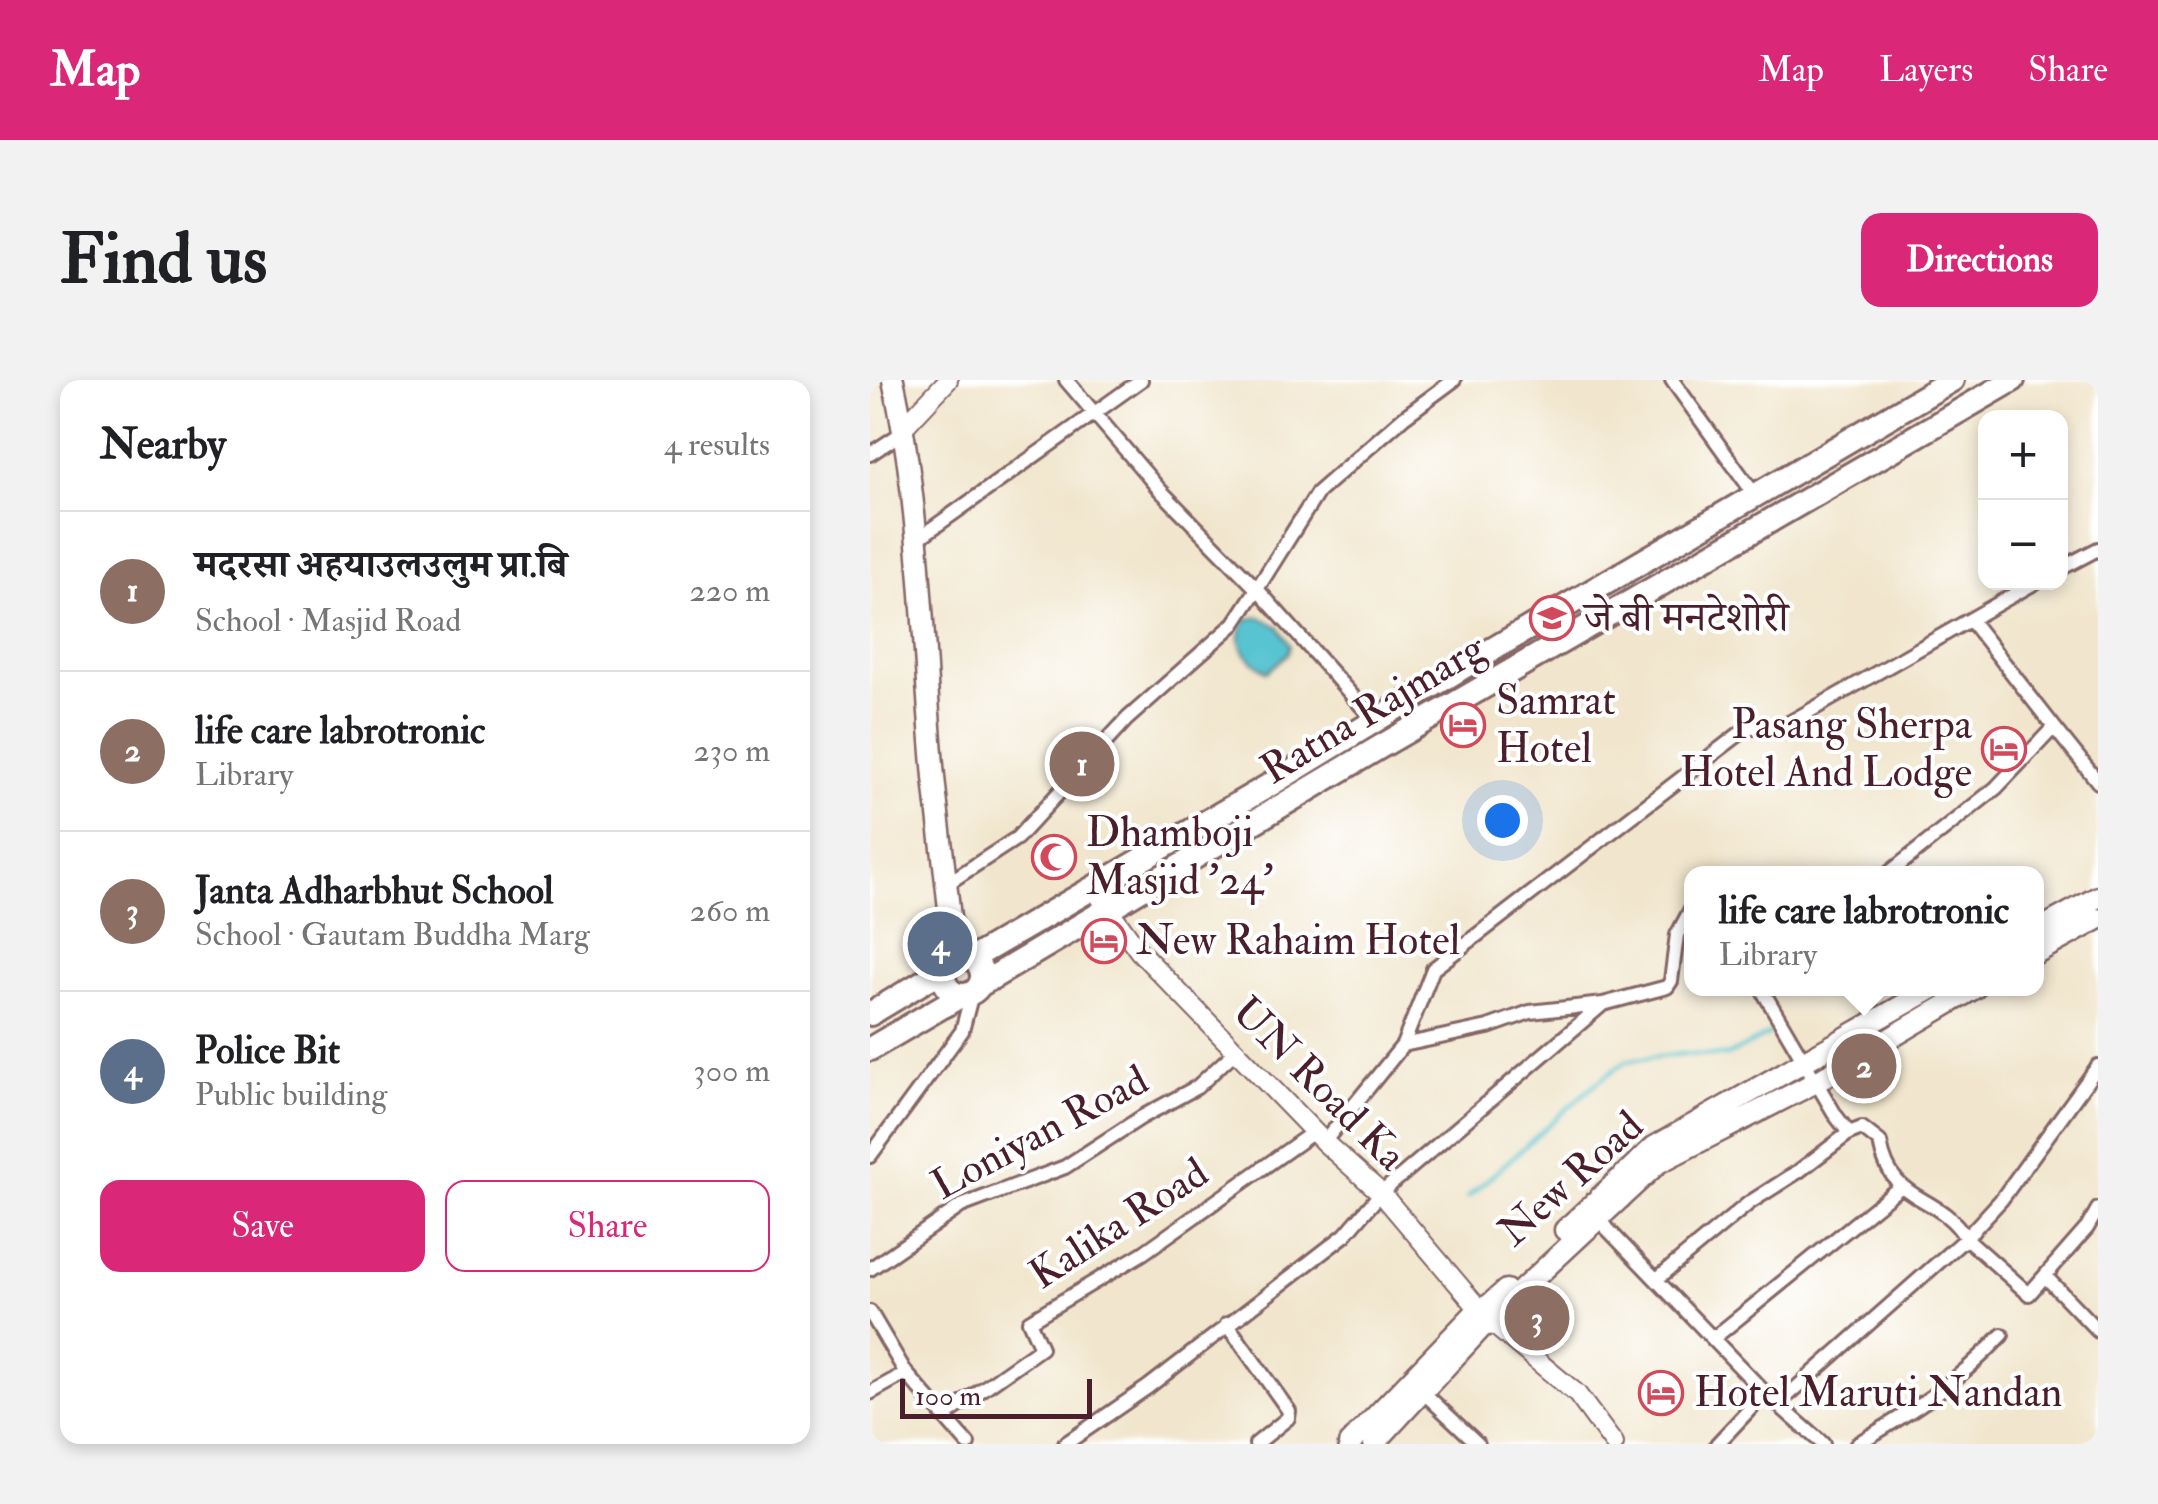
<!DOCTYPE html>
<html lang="en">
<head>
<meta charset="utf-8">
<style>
  body { margin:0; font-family:"IM FELL Double Pica","Noto Serif Devanagari",serif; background:#f2f2f2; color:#202124 }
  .controls { position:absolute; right:30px; top:30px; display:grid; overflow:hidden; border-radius:20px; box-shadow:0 5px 15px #0003 }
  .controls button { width:90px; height:90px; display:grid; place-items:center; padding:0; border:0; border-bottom:2px solid #e0e0e0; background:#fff; color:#202124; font:50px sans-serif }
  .scale { position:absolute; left:30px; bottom:25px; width:192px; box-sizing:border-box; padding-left:10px; border:5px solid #4a1f2b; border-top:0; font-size:28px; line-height:35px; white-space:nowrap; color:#4a1f2b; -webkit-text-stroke:8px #fff; paint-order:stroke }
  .you { position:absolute; left:632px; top:440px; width:35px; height:35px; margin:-25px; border:8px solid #fff; border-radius:50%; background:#1a73e8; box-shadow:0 0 0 15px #1a73e833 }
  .badge { display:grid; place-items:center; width:65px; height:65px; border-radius:50%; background:#db2777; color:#fff; font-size:32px; font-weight:700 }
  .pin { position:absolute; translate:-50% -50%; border:5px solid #fff; box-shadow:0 2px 10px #0006 }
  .popup { position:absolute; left:814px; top:486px; width:360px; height:130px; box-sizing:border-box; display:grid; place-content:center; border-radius:20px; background:#fff; filter:drop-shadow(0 2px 8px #0005); font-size:32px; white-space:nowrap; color:#757577 }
  .popup b { font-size:38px; color:#202124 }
  .popup::after { content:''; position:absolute; left:50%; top:100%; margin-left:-20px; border:20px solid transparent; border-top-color:#fff }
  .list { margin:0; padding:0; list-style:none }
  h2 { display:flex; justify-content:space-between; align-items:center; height:130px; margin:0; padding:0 40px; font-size:42px }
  h2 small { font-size:32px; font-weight:400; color:#757577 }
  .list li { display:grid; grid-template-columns:65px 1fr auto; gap:30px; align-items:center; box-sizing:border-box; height:160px; padding:0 40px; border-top:2px solid #e0e0e0 }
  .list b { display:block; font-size:38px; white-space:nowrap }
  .list p { margin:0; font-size:32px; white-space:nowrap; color:#757577 }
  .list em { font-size:32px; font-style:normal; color:#757577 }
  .actions { display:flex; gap:20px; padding:30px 40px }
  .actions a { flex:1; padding:22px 0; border:2px solid #db2777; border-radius:20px; text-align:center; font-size:35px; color:#db2777 }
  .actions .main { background:#db2777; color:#fff }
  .map { position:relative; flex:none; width:1228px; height:1064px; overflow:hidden; border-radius:20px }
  header { display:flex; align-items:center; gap:60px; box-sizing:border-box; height:140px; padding:0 50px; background:#db2777; color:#fff }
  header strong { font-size:48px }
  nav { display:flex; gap:55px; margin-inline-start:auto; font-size:35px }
  .intro { display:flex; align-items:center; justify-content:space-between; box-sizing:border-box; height:240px; padding:0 60px }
  h1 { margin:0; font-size:70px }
  .button { padding:25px 45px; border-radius:20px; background:#db2777; color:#fff; font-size:35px; font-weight:700 }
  main { display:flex; gap:60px; padding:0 60px }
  aside { flex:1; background:#fff; border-radius:20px; box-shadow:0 5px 15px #0003 }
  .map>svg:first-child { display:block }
</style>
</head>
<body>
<header>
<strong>Map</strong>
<nav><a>Map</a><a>Layers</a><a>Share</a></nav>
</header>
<div class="intro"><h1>Find us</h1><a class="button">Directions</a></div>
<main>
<aside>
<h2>Nearby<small>4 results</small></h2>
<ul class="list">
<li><span class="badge" style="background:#8d6e63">1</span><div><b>मदरसा अहयाउलउलुम प्रा.बि</b><p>School · Masjid Road</p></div><em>220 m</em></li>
<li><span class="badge" style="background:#8d6e63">2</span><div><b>life care labrotronic</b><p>Library</p></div><em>230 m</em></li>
<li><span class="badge" style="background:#8d6e63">3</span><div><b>Janta Adharbhut School</b><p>School · Gautam Buddha Marg</p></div><em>260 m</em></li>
<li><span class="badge" style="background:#5c6f8a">4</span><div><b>Police Bit</b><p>Public building</p></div><em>300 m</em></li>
</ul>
<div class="actions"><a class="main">Save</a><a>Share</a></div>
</aside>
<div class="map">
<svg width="1228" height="1064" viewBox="0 0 1228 1064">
  <rect width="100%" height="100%" fill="#fff"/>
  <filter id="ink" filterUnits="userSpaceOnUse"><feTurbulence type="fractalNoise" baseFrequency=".01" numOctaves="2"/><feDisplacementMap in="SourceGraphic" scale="20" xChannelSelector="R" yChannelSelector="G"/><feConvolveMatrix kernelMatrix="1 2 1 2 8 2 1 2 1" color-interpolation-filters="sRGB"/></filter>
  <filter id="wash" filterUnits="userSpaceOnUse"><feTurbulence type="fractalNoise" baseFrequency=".0048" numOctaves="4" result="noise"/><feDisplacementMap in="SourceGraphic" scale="40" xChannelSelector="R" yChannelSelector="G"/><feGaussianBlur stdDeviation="2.25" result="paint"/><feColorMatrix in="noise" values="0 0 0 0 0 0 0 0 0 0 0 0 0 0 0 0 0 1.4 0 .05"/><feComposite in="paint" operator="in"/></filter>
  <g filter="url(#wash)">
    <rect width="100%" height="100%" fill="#f1e6cd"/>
    <path fill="#58c4d1" stroke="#51727e" stroke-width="2.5" d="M390,237L409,247L420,266L417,274L397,292C376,278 360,262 377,239Z"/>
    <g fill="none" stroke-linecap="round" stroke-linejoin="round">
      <path stroke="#58c4d1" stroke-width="4" d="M598,817L725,704L756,681L813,674L857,676L903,652"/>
    </g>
  </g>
  <g filter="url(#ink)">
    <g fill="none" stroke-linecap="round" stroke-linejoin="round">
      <defs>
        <path id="street" d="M802,0L885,115
          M0,74L32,53
          M46,160L271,0
          M1190,189L1228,169
          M1102,242L1184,347
          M504,340L387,209L448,112L534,37L584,0
          M1019,493L1126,408L1184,347L1228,402
          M78,503L147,458L257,339L364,244L387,209L289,109L196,0
          M891,608L966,736L979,753L992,748L1010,762C1021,826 1067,811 1096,858L1159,914L1217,848L1228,829
          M533,665L618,647L660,632L733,624L797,607L801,601L807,555L822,527
          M454,762L533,665L563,589L877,348H910L1166,202
          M0,776L92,651L102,613
          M725,836L895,1013L953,1064
          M0,889L91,826L195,787L272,737L327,707L366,671
          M1175,896L1228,951
          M787,899L879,823L929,791L979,753
          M0,932L36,993L98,1064
          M357,944L419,1031L418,1038L386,1064
          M845,957L1030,807
          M0,1013L36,993
          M554,1013L608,1064
          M908,1024L1096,858L1131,820L1228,686
          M76,1035L171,968L159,941L273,873L445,751
          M195,1064L278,1007L475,855L511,813L733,624
          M847,1064L895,1013
          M987,1064C1044,1030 1086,1004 1132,955"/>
        <path id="secondary" d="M32,49L78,0
          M224,509L269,571L454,762L511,813L609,929
          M623,944L707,1014L744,1064"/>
        <path id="primary" d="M23,0C52,130 52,265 64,397C70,458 79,518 84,580
          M1166,551L1228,517
          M1166,573L1228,539
          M695,850L784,767L1063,608
          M479,1064L609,929L619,925L636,910
          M504,1064L613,946L623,944L627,933L788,783L948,701L1105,608"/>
        <path id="highway" d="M74 596a19 19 0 1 1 38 0a19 19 0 1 1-38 0Z
          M101,579L398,406L618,272L1082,0
          M110,605L510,367L1143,0
          M0,634L76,588
          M0,669L92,615"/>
      </defs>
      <use href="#street" stroke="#846564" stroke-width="18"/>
      <use href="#secondary" stroke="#846564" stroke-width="22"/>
      <use href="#primary" stroke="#846564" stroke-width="25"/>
      <use href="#highway" stroke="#846564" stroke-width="28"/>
      <use href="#street" stroke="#fff" stroke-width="12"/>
      <use href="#secondary" stroke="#fff" stroke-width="18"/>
      <use href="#primary" stroke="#fff" stroke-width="20"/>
      <use href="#highway" stroke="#fff" stroke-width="22"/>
    </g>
  </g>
  <defs>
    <symbol id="school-ring" viewBox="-11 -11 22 22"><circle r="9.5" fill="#fff" stroke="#d1495b" stroke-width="1.5"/><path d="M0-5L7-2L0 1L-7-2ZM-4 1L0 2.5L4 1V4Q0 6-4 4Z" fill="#d1495b"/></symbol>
    <symbol id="hotel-ring" viewBox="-11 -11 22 22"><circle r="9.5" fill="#fff" stroke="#d1495b" stroke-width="1.5"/><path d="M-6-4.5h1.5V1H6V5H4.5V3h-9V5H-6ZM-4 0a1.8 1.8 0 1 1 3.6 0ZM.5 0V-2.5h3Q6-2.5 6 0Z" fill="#d1495b"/></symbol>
    <symbol id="mosque-ring" viewBox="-11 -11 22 22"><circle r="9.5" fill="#fff" stroke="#d1495b" stroke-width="1.5"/><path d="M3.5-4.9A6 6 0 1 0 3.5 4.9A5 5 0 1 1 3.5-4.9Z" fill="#d1495b"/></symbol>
  </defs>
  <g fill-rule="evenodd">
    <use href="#school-ring" x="657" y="213" width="50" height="50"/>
    <use href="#hotel-ring" x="568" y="320" width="50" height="50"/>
    <use href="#hotel-ring" x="1109" y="344" width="50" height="50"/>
    <use href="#mosque-ring" x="159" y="452" width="50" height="50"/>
    <use href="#hotel-ring" x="209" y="536" width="50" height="50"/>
    <use href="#hotel-ring" x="766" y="988" width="50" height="50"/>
  </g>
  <g text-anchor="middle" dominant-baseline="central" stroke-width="8" stroke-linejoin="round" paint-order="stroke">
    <g font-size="42" fill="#4a1f2b" stroke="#fff" text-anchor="start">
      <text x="714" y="238">जे बी मनटेशोरी</text>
      <text x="626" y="321">Samrat<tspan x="626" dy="48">Hotel</tspan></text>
      <text x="1102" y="345" text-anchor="end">Pasang Sherpa<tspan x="1102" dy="48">Hotel And Lodge</tspan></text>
      <text x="216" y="453">Dhamboji<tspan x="216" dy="48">Masjid '24'</tspan></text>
      <text x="266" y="561">New Rahaim Hotel</text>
      <text x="824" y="1013">Hotel Maruti Nandan</text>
    </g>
    <g font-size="42" fill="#4a1f2b" stroke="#fff">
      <text transform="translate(503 329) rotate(-31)">Ratna Rajmarg</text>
      <text transform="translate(449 704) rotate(45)">UN Road Ka</text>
      <text transform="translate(170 753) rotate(-28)">Loniyan Road</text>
      <text transform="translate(701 799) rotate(-42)">New Road</text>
      <text transform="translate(249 844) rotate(-33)">Kalika Road</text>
    </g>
  </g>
</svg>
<div class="controls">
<button>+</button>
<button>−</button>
</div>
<div class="scale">100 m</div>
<div class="you"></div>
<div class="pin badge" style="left:212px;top:384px;background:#8d6e63">1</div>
<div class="pin badge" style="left:994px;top:686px;background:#8d6e63">2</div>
<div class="popup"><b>life care labrotronic</b>Library</div>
<div class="pin badge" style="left:667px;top:938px;background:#8d6e63">3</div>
<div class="pin badge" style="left:70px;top:564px;background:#5c6f8a">4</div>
</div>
</main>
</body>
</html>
